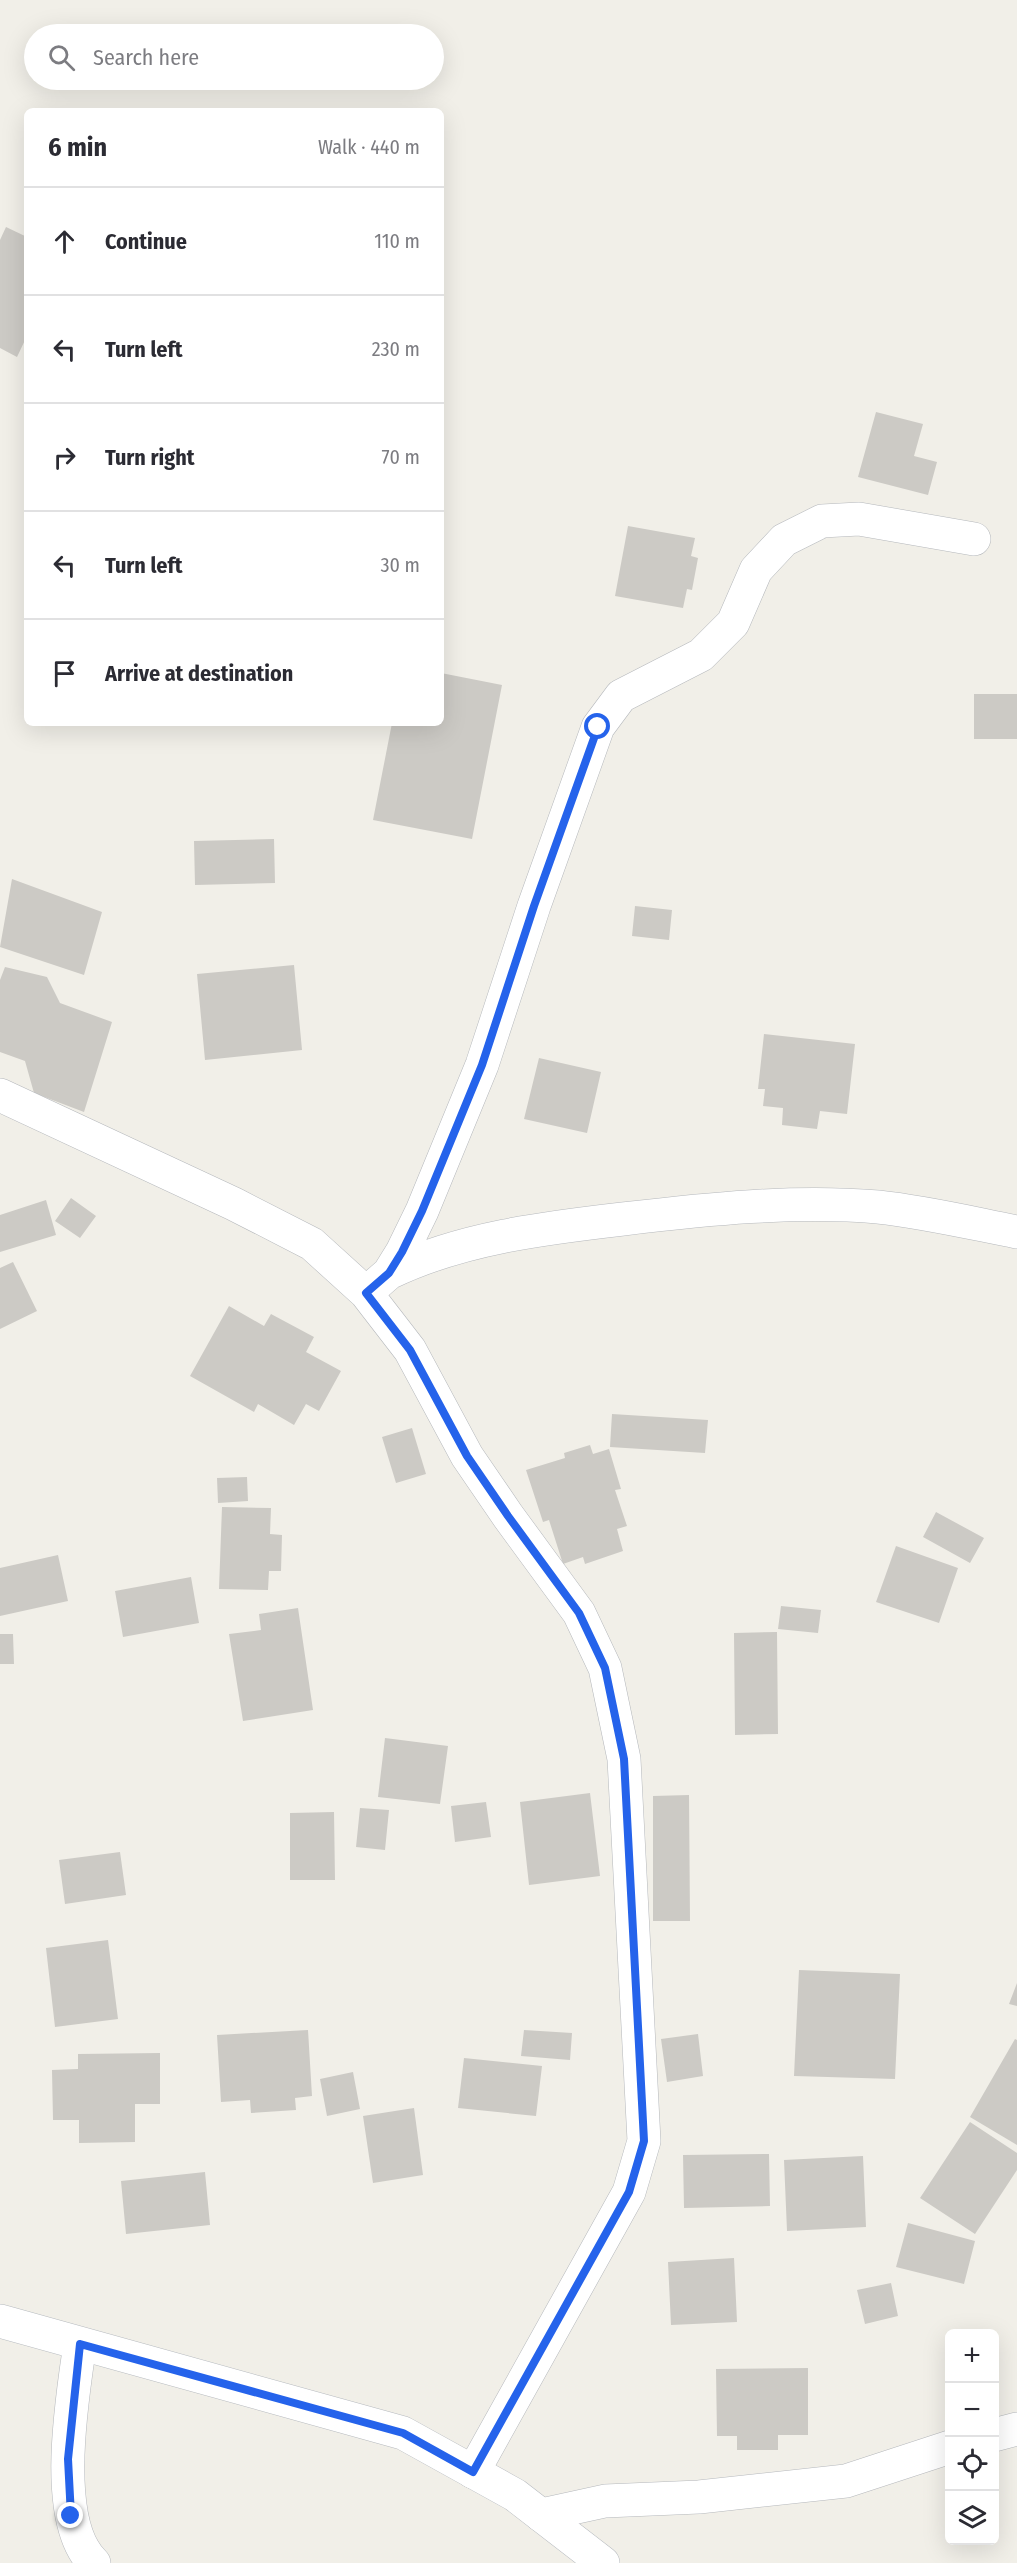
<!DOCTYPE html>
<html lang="en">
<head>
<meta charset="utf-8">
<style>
  body { margin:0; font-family:"Fira Sans Condensed",sans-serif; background:#f7f7f7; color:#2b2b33 }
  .controls { position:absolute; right:18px; bottom:18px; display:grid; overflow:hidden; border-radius:9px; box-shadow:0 6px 24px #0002 }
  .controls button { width:54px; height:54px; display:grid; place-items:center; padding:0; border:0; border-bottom:2px solid #e1e1e2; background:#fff; color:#2b2b33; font:30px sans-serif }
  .stop { position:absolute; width:18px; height:18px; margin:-14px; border:4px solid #2563eb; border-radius:50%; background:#fff }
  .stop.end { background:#2563eb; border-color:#fff; box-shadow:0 2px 6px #0008 }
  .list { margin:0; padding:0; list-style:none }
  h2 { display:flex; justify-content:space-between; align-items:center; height:78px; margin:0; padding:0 24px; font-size:26px }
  h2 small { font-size:20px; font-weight:400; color:#7c7c81 }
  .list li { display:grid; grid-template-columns:39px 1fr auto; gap:18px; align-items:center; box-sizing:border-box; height:108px; padding:0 24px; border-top:2px solid #e1e1e2 }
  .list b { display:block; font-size:22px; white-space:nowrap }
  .list em { font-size:20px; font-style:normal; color:#7c7c81 }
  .icon { flex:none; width:33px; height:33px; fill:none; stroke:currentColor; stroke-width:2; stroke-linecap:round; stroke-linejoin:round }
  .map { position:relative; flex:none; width:1017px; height:2563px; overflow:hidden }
  .search { position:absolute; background:#fff; box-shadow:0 6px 24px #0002; left:24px; top:24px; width:420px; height:66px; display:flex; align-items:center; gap:15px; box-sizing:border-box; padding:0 21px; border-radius:33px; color:#7c7c81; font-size:22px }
  .panel { position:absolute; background:#fff; box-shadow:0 6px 24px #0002; left:24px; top:108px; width:420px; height:618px; border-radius:9px }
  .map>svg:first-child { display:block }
</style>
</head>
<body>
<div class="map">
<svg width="1017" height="2563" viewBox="0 0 1017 2563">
  <rect width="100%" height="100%" fill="#f1efe8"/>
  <path fill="#cccac5" d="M6,227L27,237V336L17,357L0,348V240Z
    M876,412L923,424L914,456L937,462L928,495L858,477Z
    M628,526L695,538L691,556L698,558L692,590L687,589L683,608L615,596Z
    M441,673L502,685L472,839L373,820L392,723H441Z
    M974,694H1017V739H974Z
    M274,839L275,883L195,885L194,841Z
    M12,879L102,912L84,975L0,947Z
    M635,906L672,910L669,940L632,936Z
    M294,965L302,1050L205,1060L197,974Z
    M5,967L47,977L60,1003L112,1022L84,1112L34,1093L25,1061L0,1052V980Z
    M764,1034L855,1044L847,1114L820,1111L817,1129L782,1125L783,1108L763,1106L765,1089H758Z
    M539,1058L601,1072L587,1133L524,1119Z
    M71,1198L96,1216L80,1238L55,1221Z
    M46,1200L56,1235L0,1252V1215Z
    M13,1262L37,1311L0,1329V1268Z
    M229,1306L264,1326L271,1314L314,1337L306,1352L341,1371L319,1411L306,1404L294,1425L258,1404L254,1412L190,1376Z
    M612,1414L708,1420L705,1453L610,1447Z
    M412,1428L426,1474L396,1483L382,1437Z
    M590,1445L593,1454L609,1449L621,1489L615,1490L627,1526L617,1529L623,1551L585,1564L583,1557L563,1564L549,1520L543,1522L526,1470L565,1458L564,1453Z
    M247,1477L248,1501L218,1503L217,1478Z
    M222,1507L271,1508L270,1534L282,1535L281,1571H269L268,1590L219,1589Z
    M936,1512L984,1538L970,1563L923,1537Z
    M896,1546L958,1568L939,1623L876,1602Z
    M58,1555L68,1601L0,1616V1568Z
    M191,1577L199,1623L123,1637L115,1591Z
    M781,1606L821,1610L818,1633L778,1629Z
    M298,1608L313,1710L243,1721L229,1634L261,1630L259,1614Z
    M777,1632L778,1734L735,1735L734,1633Z
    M0,1634H13L14,1664H0Z
    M385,1738L448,1746L440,1804L378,1797Z
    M590,1793L600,1876L529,1885L520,1802Z
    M689,1795L690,1921H653V1796Z
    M486,1802L491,1837L455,1842L451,1806Z
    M360,1808L389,1810L385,1850L356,1847Z
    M334,1812L335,1880H290V1813Z
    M120,1852L126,1895L65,1904L59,1860Z
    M108,1940L118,2019L55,2027L46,1948Z
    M799,1970L900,1974L895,2079L794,2076Z
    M1017,1983V2006L1009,2004Z
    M308,2030L312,2096L295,2098L296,2110L251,2113L250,2100L221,2102L217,2035Z
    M524,2030L572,2033L570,2060L521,2056Z
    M698,2034L703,2076L667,2082L661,2039Z
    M1015,2039L1017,2040V2145L970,2117Z
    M160,2053V2104H135V2142L79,2143V2120H53L52,2070L78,2069V2054Z
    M464,2058L542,2066L536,2116L458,2108Z
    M353,2072L360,2109L327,2116L320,2079Z
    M414,2108L423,2175L373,2183L363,2116Z
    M970,2122L1017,2153V2170L975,2234L920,2198Z
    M769,2154L770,2206L684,2208L683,2155Z
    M863,2156L866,2227L787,2231L784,2160Z
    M205,2172L210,2225L126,2234L121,2181Z
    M908,2223L975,2241L964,2284L896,2267Z
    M734,2258L737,2322L671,2325L668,2262Z
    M891,2283L898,2316L865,2324L857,2290Z
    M808,2368V2435H778V2450H737V2436H717L716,2369Z"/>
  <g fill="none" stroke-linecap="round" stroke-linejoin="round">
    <defs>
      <path id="minor" d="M0,1095L234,1204L312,1244L366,1293L410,1350L467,1456L508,1516L579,1613L605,1668L624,1759L644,2141L629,2192L473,2472
        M389,1273C461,1238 545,1228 623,1219C707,1209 794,1200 878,1207C925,1212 971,1223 1017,1232
        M366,1293L389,1273L402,1252L422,1211L482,1065L534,906L598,727L621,696L701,655L733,623L756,570L784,540L822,521L859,519L974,539
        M80,2344C72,2399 51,2522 94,2563
        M994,2435L1017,2429
        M541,2515L605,2501L699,2497L846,2481L950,2447"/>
      <path id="secondary" d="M0,2321L403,2433L515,2495L603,2563"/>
    </defs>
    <use href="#minor" stroke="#b5b8bc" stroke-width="34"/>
    <use href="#secondary" stroke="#b6babf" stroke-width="34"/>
    <use href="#minor" stroke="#fff" stroke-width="33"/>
    <use href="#secondary" stroke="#fff" stroke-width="33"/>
  </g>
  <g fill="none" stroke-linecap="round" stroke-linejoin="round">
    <path stroke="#2563eb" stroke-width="8" d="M71,2516L68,2459L80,2344L403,2433L473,2472L629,2192L644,2141L624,1759L605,1668L579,1613L508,1516L467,1456L410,1350L366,1293L389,1273L402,1252L422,1211L482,1065L534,906L598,727"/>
  </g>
</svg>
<div class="controls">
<button>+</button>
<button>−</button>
<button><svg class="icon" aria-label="locate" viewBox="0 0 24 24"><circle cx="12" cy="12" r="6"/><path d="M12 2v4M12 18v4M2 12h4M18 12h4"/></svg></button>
<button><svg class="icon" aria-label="layers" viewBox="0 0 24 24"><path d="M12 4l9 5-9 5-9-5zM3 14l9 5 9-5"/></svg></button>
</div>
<div class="stop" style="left:598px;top:727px"></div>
<div class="stop end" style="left:71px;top:2516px"></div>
<div class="search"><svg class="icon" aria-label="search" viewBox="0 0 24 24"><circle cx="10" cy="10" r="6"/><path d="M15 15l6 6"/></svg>Search here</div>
<section class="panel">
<h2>6 min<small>Walk · 440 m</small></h2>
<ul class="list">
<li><svg class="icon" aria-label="ahead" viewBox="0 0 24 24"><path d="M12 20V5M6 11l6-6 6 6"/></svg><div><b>Continue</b></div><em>110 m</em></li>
<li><svg class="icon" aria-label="left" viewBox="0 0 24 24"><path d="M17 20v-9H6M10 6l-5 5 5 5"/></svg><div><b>Turn left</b></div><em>230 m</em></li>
<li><svg class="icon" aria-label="right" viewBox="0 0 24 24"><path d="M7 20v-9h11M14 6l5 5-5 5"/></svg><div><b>Turn right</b></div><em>70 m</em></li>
<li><svg class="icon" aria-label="left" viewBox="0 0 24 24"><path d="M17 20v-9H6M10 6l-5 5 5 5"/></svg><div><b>Turn left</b></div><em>30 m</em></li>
<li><svg class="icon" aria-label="arrive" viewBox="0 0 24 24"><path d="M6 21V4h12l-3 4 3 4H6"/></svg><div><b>Arrive at destination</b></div></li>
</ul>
</section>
</div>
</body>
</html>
